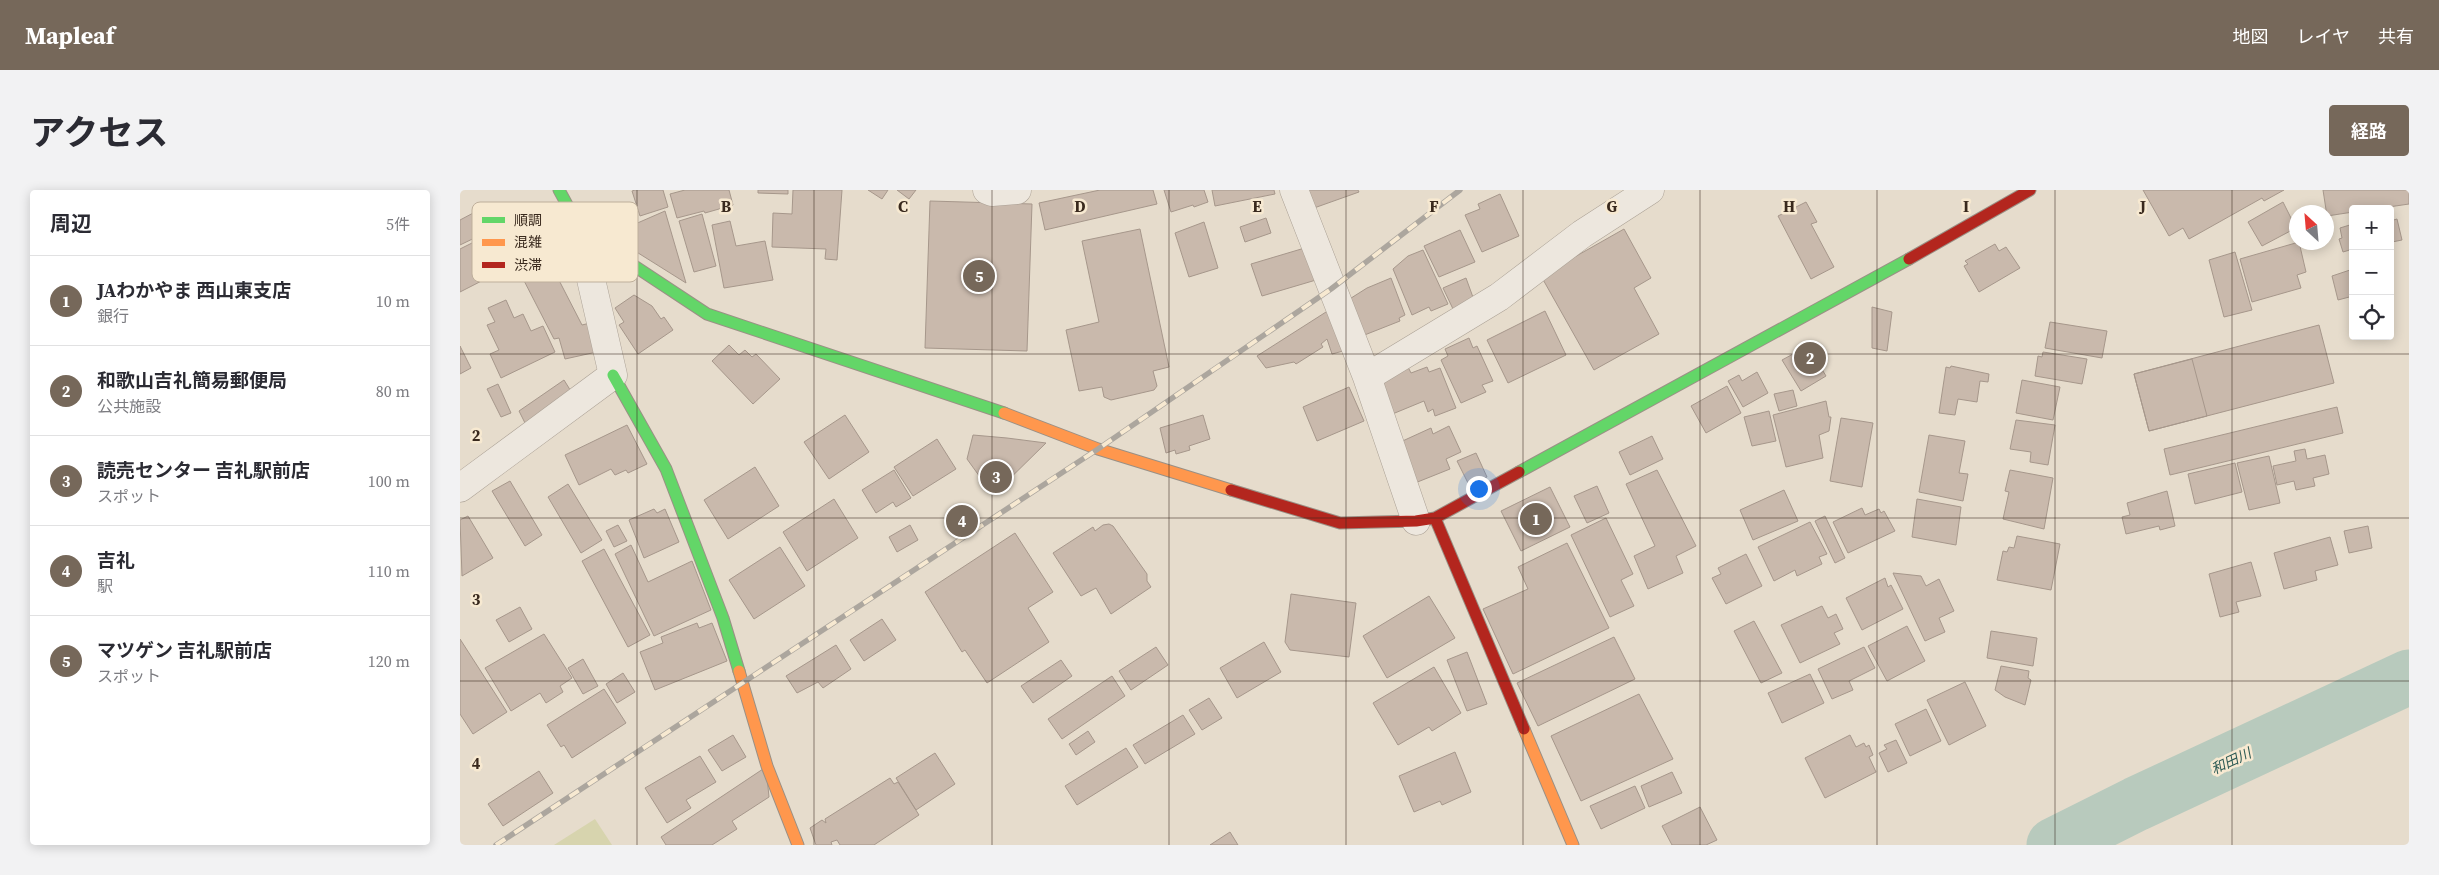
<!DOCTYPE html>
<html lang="ja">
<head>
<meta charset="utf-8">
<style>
  body { margin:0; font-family:"Source Serif 4","Noto Sans JP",serif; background:#f2f2f3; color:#2b2b33 }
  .controls { position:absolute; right:15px; top:15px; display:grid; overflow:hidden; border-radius:5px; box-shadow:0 2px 12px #0003 }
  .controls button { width:45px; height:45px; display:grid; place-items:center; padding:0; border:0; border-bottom:1px solid #e1e1e2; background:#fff; color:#2b2b33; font:25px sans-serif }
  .compass { position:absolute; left:1829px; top:15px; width:45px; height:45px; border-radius:50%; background:#fff; box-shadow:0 2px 12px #0003; rotate:334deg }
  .you { position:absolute; left:1018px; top:298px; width:18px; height:18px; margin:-12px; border:4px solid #fff; border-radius:50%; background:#1a73e8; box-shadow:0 0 0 8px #1a73e833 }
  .badge { display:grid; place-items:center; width:32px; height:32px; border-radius:50%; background:#76685a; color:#fff; font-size:16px; font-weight:700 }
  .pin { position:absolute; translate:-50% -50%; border:2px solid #fff; box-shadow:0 1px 5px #0006 }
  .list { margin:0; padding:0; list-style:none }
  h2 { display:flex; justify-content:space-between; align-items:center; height:65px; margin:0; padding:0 20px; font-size:21px }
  h2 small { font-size:16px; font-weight:400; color:#7c7c81 }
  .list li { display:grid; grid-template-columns:32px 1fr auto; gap:15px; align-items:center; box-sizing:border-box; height:90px; padding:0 20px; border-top:1px solid #e1e1e2 }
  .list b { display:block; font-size:19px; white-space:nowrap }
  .list p { margin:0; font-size:16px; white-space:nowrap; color:#7c7c81 }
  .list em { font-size:16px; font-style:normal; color:#7c7c81 }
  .icon { flex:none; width:28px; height:28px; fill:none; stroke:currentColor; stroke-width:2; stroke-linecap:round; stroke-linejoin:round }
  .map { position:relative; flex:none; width:1949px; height:655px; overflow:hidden; border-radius:5px }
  header { display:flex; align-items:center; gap:30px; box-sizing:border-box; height:70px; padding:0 25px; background:#76685a; color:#fff }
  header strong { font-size:24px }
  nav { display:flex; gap:28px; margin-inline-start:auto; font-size:18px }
  .intro { display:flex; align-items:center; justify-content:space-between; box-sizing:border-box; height:120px; padding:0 30px }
  h1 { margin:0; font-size:35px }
  .button { padding:12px 22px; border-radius:5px; background:#76685a; color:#fff; font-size:18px; font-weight:700 }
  main { display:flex; gap:30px; padding:0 30px }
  aside { flex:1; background:#fff; border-radius:5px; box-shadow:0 2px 12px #0003 }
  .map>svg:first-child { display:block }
</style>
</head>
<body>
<header>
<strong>Mapleaf</strong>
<nav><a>地図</a><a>レイヤ</a><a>共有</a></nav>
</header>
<div class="intro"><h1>アクセス</h1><a class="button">経路</a></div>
<main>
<aside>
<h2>周辺<small>5件</small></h2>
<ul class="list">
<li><span class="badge">1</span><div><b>JAわかやま 西山東支店</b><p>銀行</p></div><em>10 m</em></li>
<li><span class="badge">2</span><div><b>和歌山吉礼簡易郵便局</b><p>公共施設</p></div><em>80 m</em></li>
<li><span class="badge">3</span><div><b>読売センター 吉礼駅前店</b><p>スポット</p></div><em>100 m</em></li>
<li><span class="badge">4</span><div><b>吉礼</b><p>駅</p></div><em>110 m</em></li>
<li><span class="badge">5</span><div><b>マツゲン 吉礼駅前店</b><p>スポット</p></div><em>120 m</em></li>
</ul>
</aside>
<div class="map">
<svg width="1949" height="655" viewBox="0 0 1949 655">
  <rect width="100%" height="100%" fill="#e6dccc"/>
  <path fill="#d7d4ae" d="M135,629L152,655H94Z"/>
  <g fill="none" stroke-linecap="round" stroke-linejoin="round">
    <path stroke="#b8cabd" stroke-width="55" d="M1594,655L1676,614L1949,487"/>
  </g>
  <path fill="#c9b9ac" stroke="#a6978b" d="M175,0H203L208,17L180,26L172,1Z
    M225,0H269L273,15L245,23L244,21L217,28L210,4Z
    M298,0H328V4L298,3Z
    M333,0H382L377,70L365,69L366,59L312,57L313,23L332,24Z
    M408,0H428L422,9Z
    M437,0H456L449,9Z
    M640,0H693L697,14L585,40L579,13Z
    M704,0H744L748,12L734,17L733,15L711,22Z
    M752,0H814L815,4L755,16Z
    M848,0H898L899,2L854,18Z
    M1683,0H1824L1804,11L1802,8L1729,49L1723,38L1709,46Z
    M1863,0H1949V14L1915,19H1893V22L1867,26Z
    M1040,4L1059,46L1022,62L1005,25L1020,19L1018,14Z
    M470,11L572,14L567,161L465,158Z
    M1346,12L1357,32L1351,34L1374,77L1351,89L1318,26Z
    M1823,12L1836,38L1802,56L1788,32Z
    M17,21L27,42L0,55V30Z
    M205,21L226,93L175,61L166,38Z
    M242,24L256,76L234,82L219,31Z
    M806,28L811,43L785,52L780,37Z
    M1937,29L1942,50L1932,52L1933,58L1930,59V31Z
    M270,31L276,56L305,51L313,90L264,98L252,35Z
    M744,32L758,78L729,87L715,43Z
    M1893,34V59L1883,62L1879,49L1882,48L1880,38Z
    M680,39L709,177L693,181L697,196L694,200L651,210L644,207L642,197L619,201L606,140L639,132L622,51Z
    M1164,39L1191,88L1174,98L1199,144L1134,180L1081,86Z
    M1000,40L1015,72L979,87L964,56Z
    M26,46L43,80L0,102V59Z
    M1839,52L1846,82L1837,85L1841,98L1792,112L1780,69Z
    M1535,54L1539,61L1546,57L1560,78L1519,102L1504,76L1508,74L1505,71Z
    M848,57L856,90L802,106L791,74Z
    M963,60L988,114L971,121L969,117L952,125L933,79L948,66Z
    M1775,62L1792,120L1764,127L1749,70Z
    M86,65L122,135L134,132L141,161L105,169L99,148L94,149L58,79Z
    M1893,79V106L1878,110L1872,86Z
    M931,88L945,125L939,128L940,131L902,146L888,110L907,98Z
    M1006,88L1014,110L993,119L983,98Z
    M174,105L192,116L201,129L204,127L213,140L178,164L159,135L164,132L155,118Z
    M46,110L54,128L63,124L71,141L83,136L95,162L41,188L30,164L39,160L27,135L35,132L28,118Z
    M877,115L887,160L872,164L867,149L861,154L863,157L836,174L834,172L806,178L797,166Z
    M1412,117L1432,122L1427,161L1412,158Z
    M1085,121L1106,165L1048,193L1027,150Z
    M1590,132L1647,141L1642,168L1585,158Z
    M1859,135L1874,193L1689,241L1674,184Z
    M1009,148L1013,158L1017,156L1033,191L1022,195L1026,202L1001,213L981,170L988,166L985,159Z
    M269,155L279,165L285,160L292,167L296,164L320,189L293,214L252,171Z
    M0,156L11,178L0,184Z
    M1348,156L1366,186L1341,201L1322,170Z
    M1583,162L1627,169L1622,194L1575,186L1578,166L1582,167Z
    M1732,169L1747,226L1689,241L1674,184Z
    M1491,176L1529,184L1528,192L1520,191L1517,212L1498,209L1495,225L1479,223L1486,177L1490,178Z
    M948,177L951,183L967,177L969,182L980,178L996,218L975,226L973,219L968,222L964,211L930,225L915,182Z
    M1297,182L1308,203L1283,217L1268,191L1279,185L1282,191Z
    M104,190L117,211L70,243L59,221Z
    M1562,190L1600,197L1593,230L1556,223Z
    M38,194L51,223L41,227L27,199Z
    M1267,196L1281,223L1246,243L1231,216Z
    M889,197L904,231L857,251L843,217Z
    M1333,200L1337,216L1319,221L1314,204Z
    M1366,211L1369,227H1371L1369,241L1359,245L1363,268L1326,277L1313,225Z
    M1877,217L1883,243L1710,285L1704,259Z
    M1309,221L1316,251L1292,256L1284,227Z
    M385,225L409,262L369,289L344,252Z
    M743,225L750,249L729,256L730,260L716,264L715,260L706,263L700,238Z
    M1381,228L1413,233L1402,297L1370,291Z
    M1556,230L1595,235L1588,275L1570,272L1571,262L1550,259Z
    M167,235L187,274L168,283L166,280L155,285L151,279L119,295L105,265Z
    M989,236L1001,262L986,269L990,279L955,293L936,254L971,238L973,244Z
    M513,245L547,248L586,253L533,305L507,269Z
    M1469,245L1505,251L1499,283L1508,284L1503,311L1459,302Z
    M1192,246L1203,269L1170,285L1159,262Z
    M477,249L496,279L453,306L434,277Z
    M1845,259L1847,269L1865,265L1869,284L1853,288L1855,296L1836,300L1834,291L1817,295L1813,276L1836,271L1834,261Z
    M1016,263L1027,287L1009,295L997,271Z
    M1809,266L1820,313L1789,320L1777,273Z
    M1775,273L1782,302L1735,314L1728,284Z
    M295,277L319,316L268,349L244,310Z
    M434,280L451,308L436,317L433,312L416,323L402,300Z
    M1197,280L1236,356L1216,366L1223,383L1188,399L1174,366L1195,356L1166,294Z
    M1550,280L1593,288L1584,339L1543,329L1549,302L1545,301Z
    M50,291L82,345L65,356L32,301Z
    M108,294L142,350L121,363L88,307Z
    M1137,296L1149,323L1127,333L1114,306Z
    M1090,297L1110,337L1061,361L1041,321Z
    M1324,300L1338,331L1293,350L1280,320Z
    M1707,301L1715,336L1700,340L1699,336L1666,344L1662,327L1670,325L1667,313Z
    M374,309L398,348L347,381L323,342Z
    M1457,309L1501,317L1496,355L1452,347Z
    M1402,318L1405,325L1419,319L1421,323L1424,321L1435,341L1388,363L1373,332Z
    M194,319L197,323L205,319L219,352L184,368L169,330Z
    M8,326L33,368L2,386L0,330Z
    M1365,326L1385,368L1375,373L1355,331Z
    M1146,328L1173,384L1161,390L1174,416L1150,427L1111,345Z
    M1350,332L1367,364L1359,367L1362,374L1337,386L1335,380L1314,391L1298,357Z
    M649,334L653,336L687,384V391L691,397L651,424L636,398L621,406L593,363L633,337L635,341L643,335Z
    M158,335L167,351L154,357L146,341Z
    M450,335L458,350L437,362L429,347Z
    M1908,336L1912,358L1889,363L1884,341Z
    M555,343L593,402L568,418L589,452L527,493L505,460L502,462L465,402Z
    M1557,346L1600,354L1591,400L1537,390L1543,361L1547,362L1549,357L1554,358Z
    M1870,347L1878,375L1855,381L1857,390L1824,399L1814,363Z
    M1107,353L1149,438L1053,484L1023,419L1068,399L1058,377Z
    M171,355L188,392L232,371L251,420L194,446L155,364Z
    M320,357L345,396L294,429L269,390Z
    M144,359L190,445L168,457L122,371Z
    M1286,364L1302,396L1266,414L1252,388L1261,384L1258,378Z
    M1791,372L1801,406L1776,412L1779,422L1760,427L1749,384Z
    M1433,383L1461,386L1466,396L1479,389L1494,421L1479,428L1485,442L1465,451Z
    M1425,388L1428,397L1431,395L1443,419L1402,440L1386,408Z
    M831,404L896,413L889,467L830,460L825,452Z
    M969,406L995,448L927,488L903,446Z
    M1362,416L1368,428L1376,424L1383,439L1374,443L1380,454L1340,473L1321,435Z
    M60,417L72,439L49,452L36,430Z
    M422,429L436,450L404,471L390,450Z
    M1294,431L1322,483L1301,493L1274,441Z
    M237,433L239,438L252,433L267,471L195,500L180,462L203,453L201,447Z
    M1447,436L1465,471L1427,491L1408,456Z
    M1531,441L1577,448L1573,476L1527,468Z
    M84,444L112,488L100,496L103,502L86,513L80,503L51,521L25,478Z
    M1154,447L1175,489L1078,536L1057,493Z
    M0,449L47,522L13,544L0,524Z
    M804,452L821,482L777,508L760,478Z
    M376,455L391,479L363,498L358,492L337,503L326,486Z
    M696,457L708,475L671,500L659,481Z
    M1404,457L1415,478L1389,491L1393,500L1372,509L1358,479Z
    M1007,462L1027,514L1007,521L987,470Z
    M123,469L138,496L123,504L108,478Z
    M601,470L612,486L573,513L561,496Z
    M1541,476L1569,481L1568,488L1571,490L1565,515L1545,507L1535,500Z
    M974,477L1001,523L972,541L969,537L938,555L913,513Z
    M163,483L175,502L157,513L146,494Z
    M1350,484L1364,513L1322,533L1308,503Z
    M652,486L665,506L602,549L588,529Z
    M1505,492L1526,536L1489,555L1467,510Z
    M144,499L166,533L112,568L104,555L101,557L87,535Z
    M1179,504L1213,569L1121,611L1091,546Z
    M749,508L762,528L742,540L729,520Z
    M1466,519L1481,551L1450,566L1435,534Z
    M723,525L735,544L685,574L673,555Z
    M628,541L635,552L616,565L609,554Z
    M273,545L286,567L262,581L248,560Z
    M1390,545L1396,557L1404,553L1406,557L1409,555L1413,565L1409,567L1416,582L1365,608L1345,568Z
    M1436,550L1447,573L1428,582L1419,563L1427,559L1424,555Z
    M666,558L678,577L617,615L605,596Z
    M995,562L1011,602L982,615L980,611L954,622L939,586Z
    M475,563L495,594L456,620L436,588Z
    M240,566L256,592L226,610L231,618L207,633L185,598Z
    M306,577L309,607L272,631L277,639L252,655H206L201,647Z
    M79,581L93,603L43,636L28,614Z
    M1212,582L1222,603L1189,617L1181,596Z
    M430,588L434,594L438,592L459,625L414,655H380L377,650L371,652L372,655H356L350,638L362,630L366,633L365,629Z
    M1175,596L1185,618L1141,639L1130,616Z
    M1240,617L1257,650L1246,655H1212L1202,636Z
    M770,642L778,655H750Z"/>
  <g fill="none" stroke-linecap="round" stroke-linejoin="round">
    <defs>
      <path id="street" d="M527,0L532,2L557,0
        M834,0L907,187L956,331
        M907,187L1039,107L1122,44L1190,0
        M0,298L153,185L127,72L132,48"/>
      <path id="fast" d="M99,0L117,33L132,48L247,124L544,223
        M153,185L206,279L263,428L279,481
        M1059,282L1449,69"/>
      <path id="slow" d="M544,223L638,259L771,300
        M279,481L307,576L338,655
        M1064,539L1113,655"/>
      <path id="jam" d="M1449,69L1570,0
        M771,300L880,333L956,331L975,328L1059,282
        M975,328L1064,539"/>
    </defs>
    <use href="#street" stroke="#aba195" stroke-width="29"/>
    <use href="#fast" stroke="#9a9085" stroke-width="13"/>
    <use href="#slow" stroke="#9a9085" stroke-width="13"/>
    <use href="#jam" stroke="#9a9085" stroke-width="13"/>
    <use href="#street" stroke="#ede7de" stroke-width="28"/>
    <use href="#fast" stroke="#63d668" stroke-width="11"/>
    <use href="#slow" stroke="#ff974d" stroke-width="11"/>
    <use href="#jam" stroke="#b3261e" stroke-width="11"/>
    <defs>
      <path id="rail" d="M36,655L638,259L871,99L1000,0"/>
    </defs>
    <use href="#rail" stroke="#aca69e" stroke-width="5.5"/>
    <use href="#rail" stroke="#f7e9d1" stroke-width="4" stroke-dasharray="11" stroke-linecap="butt"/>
  </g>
  <path fill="none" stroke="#39291d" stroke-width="1" stroke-opacity="0.55" d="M177,0V655M354,0V655M532,0V655M709,0V655M886,0V655M1063,0V655M1240,0V655M1417,0V655M1595,0V655M1772,0V655M0,164H1949M0,328H1949M0,491H1949"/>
  <g text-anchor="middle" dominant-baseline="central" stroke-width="5" stroke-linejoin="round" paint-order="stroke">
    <g font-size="14" font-style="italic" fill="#2b5953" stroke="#f7e9d1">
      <text transform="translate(1771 571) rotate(-25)">和田川</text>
    </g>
  </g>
  <rect x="12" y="12" width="166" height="80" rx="8" fill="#f7e9d1" stroke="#beaf9b" stroke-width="1"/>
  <rect x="22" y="27" width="23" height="6" fill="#63d668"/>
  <rect x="22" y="49" width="23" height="7" fill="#ff974d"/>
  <rect x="22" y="72" width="23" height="6" fill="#b3261e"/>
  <g font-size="14" fill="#39291d">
    <text x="54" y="35">順調</text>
    <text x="54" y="57">混雑</text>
    <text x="54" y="80">渋滞</text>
  </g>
  <g font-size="16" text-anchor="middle" font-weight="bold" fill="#39291d" stroke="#f7e9d1" stroke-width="5" stroke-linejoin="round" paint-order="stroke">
    <text x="266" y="22">B</text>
    <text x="443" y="22">C</text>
    <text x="620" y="22">D</text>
    <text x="797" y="22">E</text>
    <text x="974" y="22">F</text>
    <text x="1152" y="22">G</text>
    <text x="1329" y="22">H</text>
    <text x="1506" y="22">I</text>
    <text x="1683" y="22">J</text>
    <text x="16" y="251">2</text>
    <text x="16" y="415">3</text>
    <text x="16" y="579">4</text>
  </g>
</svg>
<div class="controls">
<button>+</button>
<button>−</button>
<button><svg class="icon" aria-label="locate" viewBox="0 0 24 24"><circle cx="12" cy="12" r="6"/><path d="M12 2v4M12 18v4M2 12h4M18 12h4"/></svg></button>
</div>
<svg class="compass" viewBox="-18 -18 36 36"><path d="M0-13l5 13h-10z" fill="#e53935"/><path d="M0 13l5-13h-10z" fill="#7c7c81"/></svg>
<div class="you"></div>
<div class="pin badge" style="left:1076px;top:329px">1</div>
<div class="pin badge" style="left:1350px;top:168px">2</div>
<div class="pin badge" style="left:536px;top:287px">3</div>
<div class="pin badge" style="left:502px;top:331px">4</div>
<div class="pin badge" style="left:519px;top:86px">5</div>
</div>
</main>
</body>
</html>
